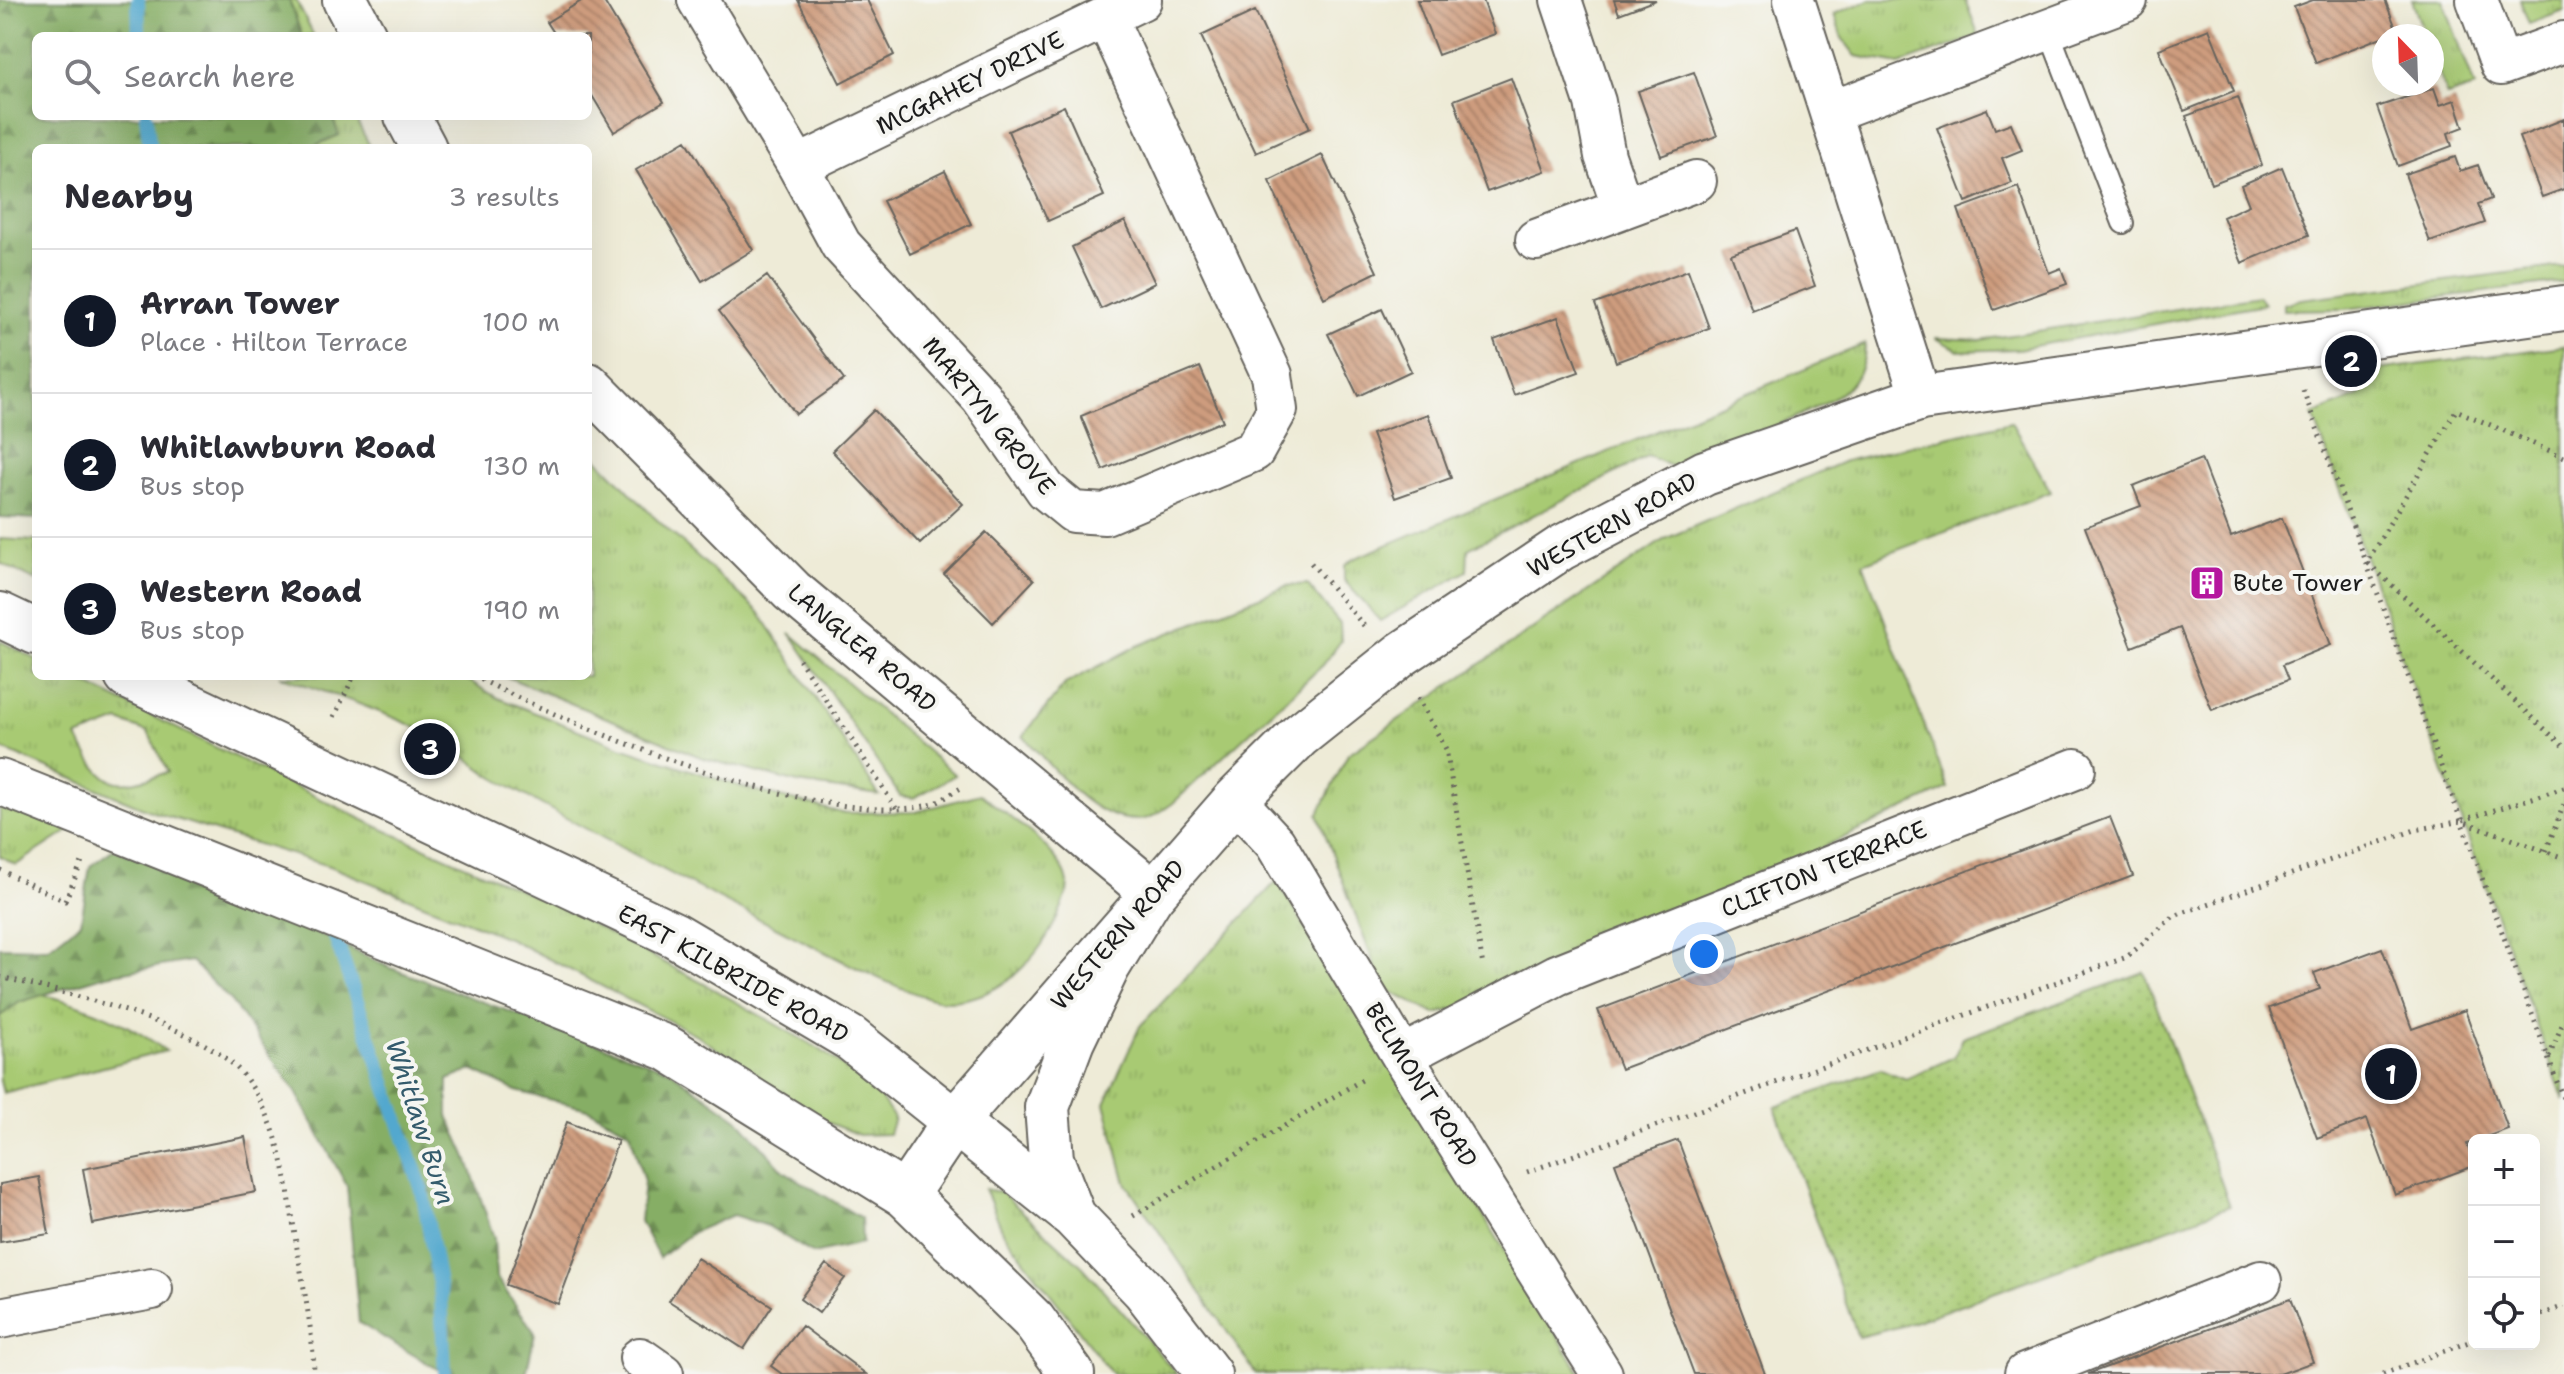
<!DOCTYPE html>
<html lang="en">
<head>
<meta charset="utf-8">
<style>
  body { margin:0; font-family:"Shantell Sans",sans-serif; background:#f7f7f7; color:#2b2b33 }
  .controls { position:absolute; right:24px; bottom:24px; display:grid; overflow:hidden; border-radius:12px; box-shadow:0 8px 32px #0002 }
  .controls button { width:72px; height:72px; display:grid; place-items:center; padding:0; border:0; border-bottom:2px solid #e1e1e2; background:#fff; color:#2b2b33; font:40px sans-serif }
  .compass { position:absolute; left:2372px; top:24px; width:72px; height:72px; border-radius:50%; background:#fff; box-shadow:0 8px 32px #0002; rotate:337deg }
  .you { position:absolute; left:1704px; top:954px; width:28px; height:28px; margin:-20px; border:6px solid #fff; border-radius:50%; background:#1a73e8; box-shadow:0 0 0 12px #1a73e833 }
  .badge { display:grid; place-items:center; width:52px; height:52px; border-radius:50%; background:#111827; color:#fff; font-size:26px; font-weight:700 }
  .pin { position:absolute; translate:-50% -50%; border:4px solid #fff; box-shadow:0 2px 8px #0006 }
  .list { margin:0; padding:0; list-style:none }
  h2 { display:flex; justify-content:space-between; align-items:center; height:104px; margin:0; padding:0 32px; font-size:34px }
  h2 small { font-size:26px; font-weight:400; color:#7c7c81 }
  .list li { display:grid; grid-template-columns:52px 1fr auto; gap:24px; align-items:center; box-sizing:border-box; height:144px; padding:0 32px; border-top:2px solid #e1e1e2 }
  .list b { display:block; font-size:30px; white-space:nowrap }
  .list p { margin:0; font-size:26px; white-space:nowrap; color:#7c7c81 }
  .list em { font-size:26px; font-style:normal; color:#7c7c81 }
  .icon { flex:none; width:44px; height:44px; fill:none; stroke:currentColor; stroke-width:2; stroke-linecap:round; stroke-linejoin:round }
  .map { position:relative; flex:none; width:2564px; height:1374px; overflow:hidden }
  .search { position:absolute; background:#fff; box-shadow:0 8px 32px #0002; left:32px; top:32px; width:560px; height:88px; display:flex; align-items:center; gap:20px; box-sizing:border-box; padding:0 28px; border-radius:12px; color:#7c7c81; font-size:30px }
  .panel { position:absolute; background:#fff; box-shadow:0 8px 32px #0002; left:32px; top:144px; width:560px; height:536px; border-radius:12px }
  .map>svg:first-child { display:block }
</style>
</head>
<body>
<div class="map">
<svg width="2564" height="1374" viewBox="0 0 2564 1374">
  <defs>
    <pattern id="grass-tufts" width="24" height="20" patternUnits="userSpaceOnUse" patternTransform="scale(2)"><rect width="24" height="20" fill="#a8ca73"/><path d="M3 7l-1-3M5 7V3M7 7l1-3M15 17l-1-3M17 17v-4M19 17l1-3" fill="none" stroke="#90ad63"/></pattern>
    <pattern id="forest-firs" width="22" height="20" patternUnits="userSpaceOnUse" patternTransform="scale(2)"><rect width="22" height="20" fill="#86ae65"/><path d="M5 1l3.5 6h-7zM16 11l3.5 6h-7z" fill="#6d8d52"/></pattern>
    <pattern id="garden-dots" width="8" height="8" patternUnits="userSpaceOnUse" patternTransform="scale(2)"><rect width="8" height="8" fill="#a8ca73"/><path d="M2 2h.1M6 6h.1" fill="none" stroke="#90ad63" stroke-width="1.8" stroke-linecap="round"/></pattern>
    <pattern id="building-back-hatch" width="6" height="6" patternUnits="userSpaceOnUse" patternTransform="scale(2)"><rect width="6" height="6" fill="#ce9c7e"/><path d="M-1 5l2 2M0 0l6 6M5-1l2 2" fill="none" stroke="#a67e66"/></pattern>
  </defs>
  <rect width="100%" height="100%" fill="#f6f6f2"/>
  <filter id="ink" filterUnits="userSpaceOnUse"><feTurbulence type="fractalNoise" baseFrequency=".0125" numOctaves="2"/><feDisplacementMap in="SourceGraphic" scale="16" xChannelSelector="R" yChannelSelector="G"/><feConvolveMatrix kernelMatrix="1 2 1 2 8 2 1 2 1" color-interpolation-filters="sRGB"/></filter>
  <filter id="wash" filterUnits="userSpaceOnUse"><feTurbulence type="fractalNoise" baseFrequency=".006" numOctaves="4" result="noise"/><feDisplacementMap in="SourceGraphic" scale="32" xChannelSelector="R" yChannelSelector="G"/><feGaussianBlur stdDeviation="1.8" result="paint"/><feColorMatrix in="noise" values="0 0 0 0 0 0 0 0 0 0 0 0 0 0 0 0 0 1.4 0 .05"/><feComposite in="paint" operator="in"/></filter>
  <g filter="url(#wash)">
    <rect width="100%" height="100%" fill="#eeebd7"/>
    <path fill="url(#grass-tufts)" stroke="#627348" stroke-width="2" fill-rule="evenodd" d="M289,0H296L314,36H302Z
      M1869,0H1965L1979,36L1900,64L1856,56L1842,38L1834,14Z
      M2412,0H2443L2475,87L2447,96L2432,55V36H2425Z
      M2520,0H2564V11L2529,24Z
      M332,116H354L371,148H309L338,135Z
      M2564,266V282L2346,309L2284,310V304L2301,299Z
      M2258,296L2264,304L2018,349L1959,351L1936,338L1980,340Z
      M1865,344C1865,358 1861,373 1851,384C1829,410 1711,451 1673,467L1648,456L1468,549L1467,571L1380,621L1344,580V566L1353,559Z
      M2564,346V1100L2313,415L2359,396L2370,371Z
      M2011,422L2051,492L1863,563L1948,788L1767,874L1470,1006L1435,1014L1383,988L1318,815L1348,754L1665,539L1845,461Z
      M588,449L654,517L759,612L879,795L798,783L703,758L505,676H588Z
      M0,539L36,541V581L0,563Z
      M1307,584L1340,624L1341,641L1323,665L1172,804C1164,809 1153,818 1144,819C1094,827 1054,768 1023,736L1065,684L1135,647L1286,586Z
      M790,633L955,775L914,798L900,796Z
      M0,641L36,659V676H70L378,827L564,909L706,985L821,1050L875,1090L894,1118L889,1134L859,1135L816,1118L697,1035L510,939L332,867L153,812L0,748ZM119,721L148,732L168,772C112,790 106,789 77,737Z
      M279,676H461L498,698L621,747L742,787L842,813L916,812L980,794C1004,813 1078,860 1067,893C1049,947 1008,1001 945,1001C921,1001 842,961 817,948C709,894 601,839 496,779C477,768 461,751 442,740C389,713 335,695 279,676Z
      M0,797L76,826L16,865L0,856Z
      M1277,881L1581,1374H1256L1126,1183L1105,1103L1140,1026Z
      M0,987C61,995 117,1014 166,1051L3,1093L0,1080Z
      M985,1189L1001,1192L1083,1267L1177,1374H1112L1003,1232Z"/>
    <path fill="url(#forest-firs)" stroke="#516540" stroke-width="2" d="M0,0H289L302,36H36V116H332L339,135L309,148H36V519L0,517Z
      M114,849L271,910L388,967L669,1070L738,1119L784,1171L861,1218L862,1243L813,1254L768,1226L733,1215L693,1232L659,1258L640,1221L644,1181L630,1132L588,1109L516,1091L472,1070L448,1080V1116L466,1155L494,1238L496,1277L535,1333L526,1374H446L359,1323L347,1186L296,1092L231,1001L191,961L106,975L20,1002L0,1016V947L48,948L81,922L90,866Z"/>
    <path fill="url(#garden-dots)" stroke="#627348" stroke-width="2" d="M2144,972L2230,1206L1906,1325L1858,1337L1775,1107L1881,1069L1906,1079L1954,1057L1963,1038Z"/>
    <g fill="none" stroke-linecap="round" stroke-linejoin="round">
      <path stroke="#52a8ce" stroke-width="14" d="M138,0L139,36
        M146,116L150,148
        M335,937L422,1190L441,1295L445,1374"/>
    </g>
    <g id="blocks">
      <path fill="url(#building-back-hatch)" d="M583,0H603L664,102L614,132L588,89V36H556L547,22Z
        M798,0H867L894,55L840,83Z
        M1417,0H1483L1495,34L1438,55Z
        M1614,0H1656L1619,14Z
        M2313,0H2385L2397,31L2316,63L2294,7Z
        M1255,11L1310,128L1256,153L1201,36Z
        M2209,29L2234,91L2184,111L2159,49Z
        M1694,72L1717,136L1661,156L1638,91Z
        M1511,78L1545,171L1487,192L1454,100Z
        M2434,88L2440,105L2455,100L2464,127L2448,133L2452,146L2398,166L2377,107Z
        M2238,97L2262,165L2211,184L2186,116Z
        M1064,106L1104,196L1048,221L1008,131Z
        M1987,109L1995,129L2011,123L2022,150L2002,158L2012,183L1966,202L1937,128Z
        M2564,119V189L2542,197L2519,137Z
        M686,140L753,250L702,281L636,170Z
        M1322,155L1377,272L1324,298L1269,181Z
        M2455,157L2460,171L2478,165L2491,199L2478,204L2485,223L2430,242L2405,174Z
        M2282,167L2309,235L2242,263L2223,217L2249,205L2241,185Z
        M945,171L971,224L910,254L883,201Z
        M2018,187L2049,273L2061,268L2067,284L1994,310L1958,209Z
        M1125,221L1155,283L1101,309L1072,247Z
        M1795,231L1815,286L1752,310L1731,254Z
        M1688,270L1709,328L1616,362L1595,304Z
        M767,276L844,380L796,414L719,311Z
        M1382,309L1411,371L1358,396L1328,334Z
        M1558,317L1579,372L1514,395L1494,340Z
        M1200,367L1223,421L1103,470L1081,416Z
        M874,410L963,504L920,544L832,451Z
        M1428,414L1451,478L1395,498L1372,434Z
        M2201,459L2231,537L2282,518L2331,645L2282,665L2288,680L2212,710L2180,628L2132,647L2085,527L2141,506L2133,486Z
        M986,532L1034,580L993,623L944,574Z
        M2110,817L2133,876L1621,1069L1598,1010Z
        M2382,948L2412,1029L2465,1010L2508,1129L2467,1144L2474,1166L2395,1195L2367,1119L2317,1138L2269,1008L2320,989L2314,973Z
        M567,1122L618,1141L558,1304L506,1285Z
        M245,1137L256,1192L93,1224L83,1169Z
        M1678,1140L1765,1374H1694L1615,1163Z
        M39,1177L49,1234L0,1242V1184Z
        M697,1258L772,1306L744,1349L669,1301Z
        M826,1264L845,1278L819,1313L800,1299Z
        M2290,1299L2313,1362L2280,1374H2088Z
        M802,1326L866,1374H782L771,1366Z"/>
    </g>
  </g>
  <g filter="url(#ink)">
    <use href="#blocks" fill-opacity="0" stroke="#66645d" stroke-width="2"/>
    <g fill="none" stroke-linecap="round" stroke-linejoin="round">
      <defs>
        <path id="lane" d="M2048,29L2123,223"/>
        <path id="street" d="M698,0L798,166L841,245L981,397L1046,490L1073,512L1105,514L1254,451L1277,410L1272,375L1106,17
          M1561,0L1595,102L1605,156L1623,208
          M1794,0L1921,398
          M2477,0L2501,65L2564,42
          M1830,112L2127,0
          M798,166L1141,0
          M1536,240L1696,181
          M1235,800L1275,843L1402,1056L1602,1374
          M1402,1056L1557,975L2075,769
          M0,1318L152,1289
          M640,1358L663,1374
          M2025,1374L2261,1281"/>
        <path id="secondary" d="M345,0L364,36
          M407,116L424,148
          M588,385L792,591L1153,893
          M905,1195L954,1122L1235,800L1299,736L1402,654L1561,548L1705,473L1921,398L2564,308"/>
        <path id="primary" d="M0,615L36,632
          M127,676L675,935L850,1038L1073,1216L1145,1291L1209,1374
          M0,782L667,1048L905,1195L1033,1320L1072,1374
          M1072,1213L1051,1159L1047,1107L1072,1041L1107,968L1153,893"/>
      </defs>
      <use href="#lane" stroke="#66645d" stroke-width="24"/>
      <use href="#street" stroke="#66645d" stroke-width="44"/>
      <use href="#secondary" stroke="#66645d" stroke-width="48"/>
      <use href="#primary" stroke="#66645d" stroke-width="48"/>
      <path stroke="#66645d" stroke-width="5" stroke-dasharray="2 6" stroke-linecap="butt" d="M2303,390L2564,1101
        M2564,457L2456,410L2367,562L2564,747
        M1311,563L1365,627
        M799,659L896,808
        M474,676C572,727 823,831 929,805C940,803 951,793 961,788
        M1418,698L1446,749L1483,966
        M334,717L354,676
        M2463,820L2564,788
        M2546,851L2564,804
        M0,870L65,901L82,862
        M0,977C63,992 204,1024 244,1076C280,1122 287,1180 295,1236C302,1281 313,1328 314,1374
        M2549,1057L2564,1020
        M1527,1172L2127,957L2174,916L2415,830L2462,821L2564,858
        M1133,1216L1365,1078
        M2534,1318L2564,1306
        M2383,1374L2474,1340"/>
      <use href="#lane" stroke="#fff" stroke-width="20"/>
      <use href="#street" stroke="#fff" stroke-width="40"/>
      <use href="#secondary" stroke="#fff" stroke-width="44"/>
      <use href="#primary" stroke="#fff" stroke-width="44"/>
    </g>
  </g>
  <defs>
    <symbol id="building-square" viewBox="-11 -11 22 22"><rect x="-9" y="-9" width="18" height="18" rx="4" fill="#b5179e" stroke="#f6f6f2"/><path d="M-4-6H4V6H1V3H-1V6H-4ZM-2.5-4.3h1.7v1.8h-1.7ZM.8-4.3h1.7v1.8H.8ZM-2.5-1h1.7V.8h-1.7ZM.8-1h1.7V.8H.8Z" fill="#fff"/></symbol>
  </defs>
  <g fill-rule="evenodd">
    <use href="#building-square" x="2187" y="563" width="40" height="40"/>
  </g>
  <g text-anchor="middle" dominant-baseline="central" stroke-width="8" stroke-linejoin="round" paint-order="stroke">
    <g font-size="24" fill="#1c1c1c" stroke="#f6f6f2">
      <text transform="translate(970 83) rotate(-26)">MCGAHEY DRIVE</text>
      <text transform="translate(989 416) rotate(51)">MARTYN GROVE</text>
      <text transform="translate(1612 525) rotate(-29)">WESTERN ROAD</text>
      <text transform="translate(862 648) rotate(40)">LANGLEA ROAD</text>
      <text transform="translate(1824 869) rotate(-22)">CLIFTON TERRACE</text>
      <text transform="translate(1118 935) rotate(-49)">WESTERN ROAD</text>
      <text transform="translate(733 974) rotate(29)">EAST KILBRIDE ROAD</text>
      <text transform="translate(1421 1085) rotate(58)">BELMONT ROAD</text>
    </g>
    <g font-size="24" fill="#1c1c1c" stroke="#f6f6f2" text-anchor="start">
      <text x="2233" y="583">Bute Tower</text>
    </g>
    <g font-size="26" font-style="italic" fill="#345b6c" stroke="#f6f6f2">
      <text transform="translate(421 1122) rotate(72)">Whitlaw Burn</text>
    </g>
  </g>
</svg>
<div class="controls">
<button>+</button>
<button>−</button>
<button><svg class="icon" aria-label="locate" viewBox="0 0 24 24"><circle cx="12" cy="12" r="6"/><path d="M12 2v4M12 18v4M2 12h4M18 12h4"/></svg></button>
</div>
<svg class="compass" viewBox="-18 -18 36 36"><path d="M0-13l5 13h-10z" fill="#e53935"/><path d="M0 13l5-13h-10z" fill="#7c7c81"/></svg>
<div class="you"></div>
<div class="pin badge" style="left:2391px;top:1074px">1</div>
<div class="pin badge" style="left:2351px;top:361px">2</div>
<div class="pin badge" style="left:430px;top:749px">3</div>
<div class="search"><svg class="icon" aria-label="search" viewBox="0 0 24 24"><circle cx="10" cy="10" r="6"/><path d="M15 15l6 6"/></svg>Search here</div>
<section class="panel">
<h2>Nearby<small>3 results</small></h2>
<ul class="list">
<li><span class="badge">1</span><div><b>Arran Tower</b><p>Place · Hilton Terrace</p></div><em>100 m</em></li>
<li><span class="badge">2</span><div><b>Whitlawburn Road</b><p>Bus stop</p></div><em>130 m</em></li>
<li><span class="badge">3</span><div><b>Western Road</b><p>Bus stop</p></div><em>190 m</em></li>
</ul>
</section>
</div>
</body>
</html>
